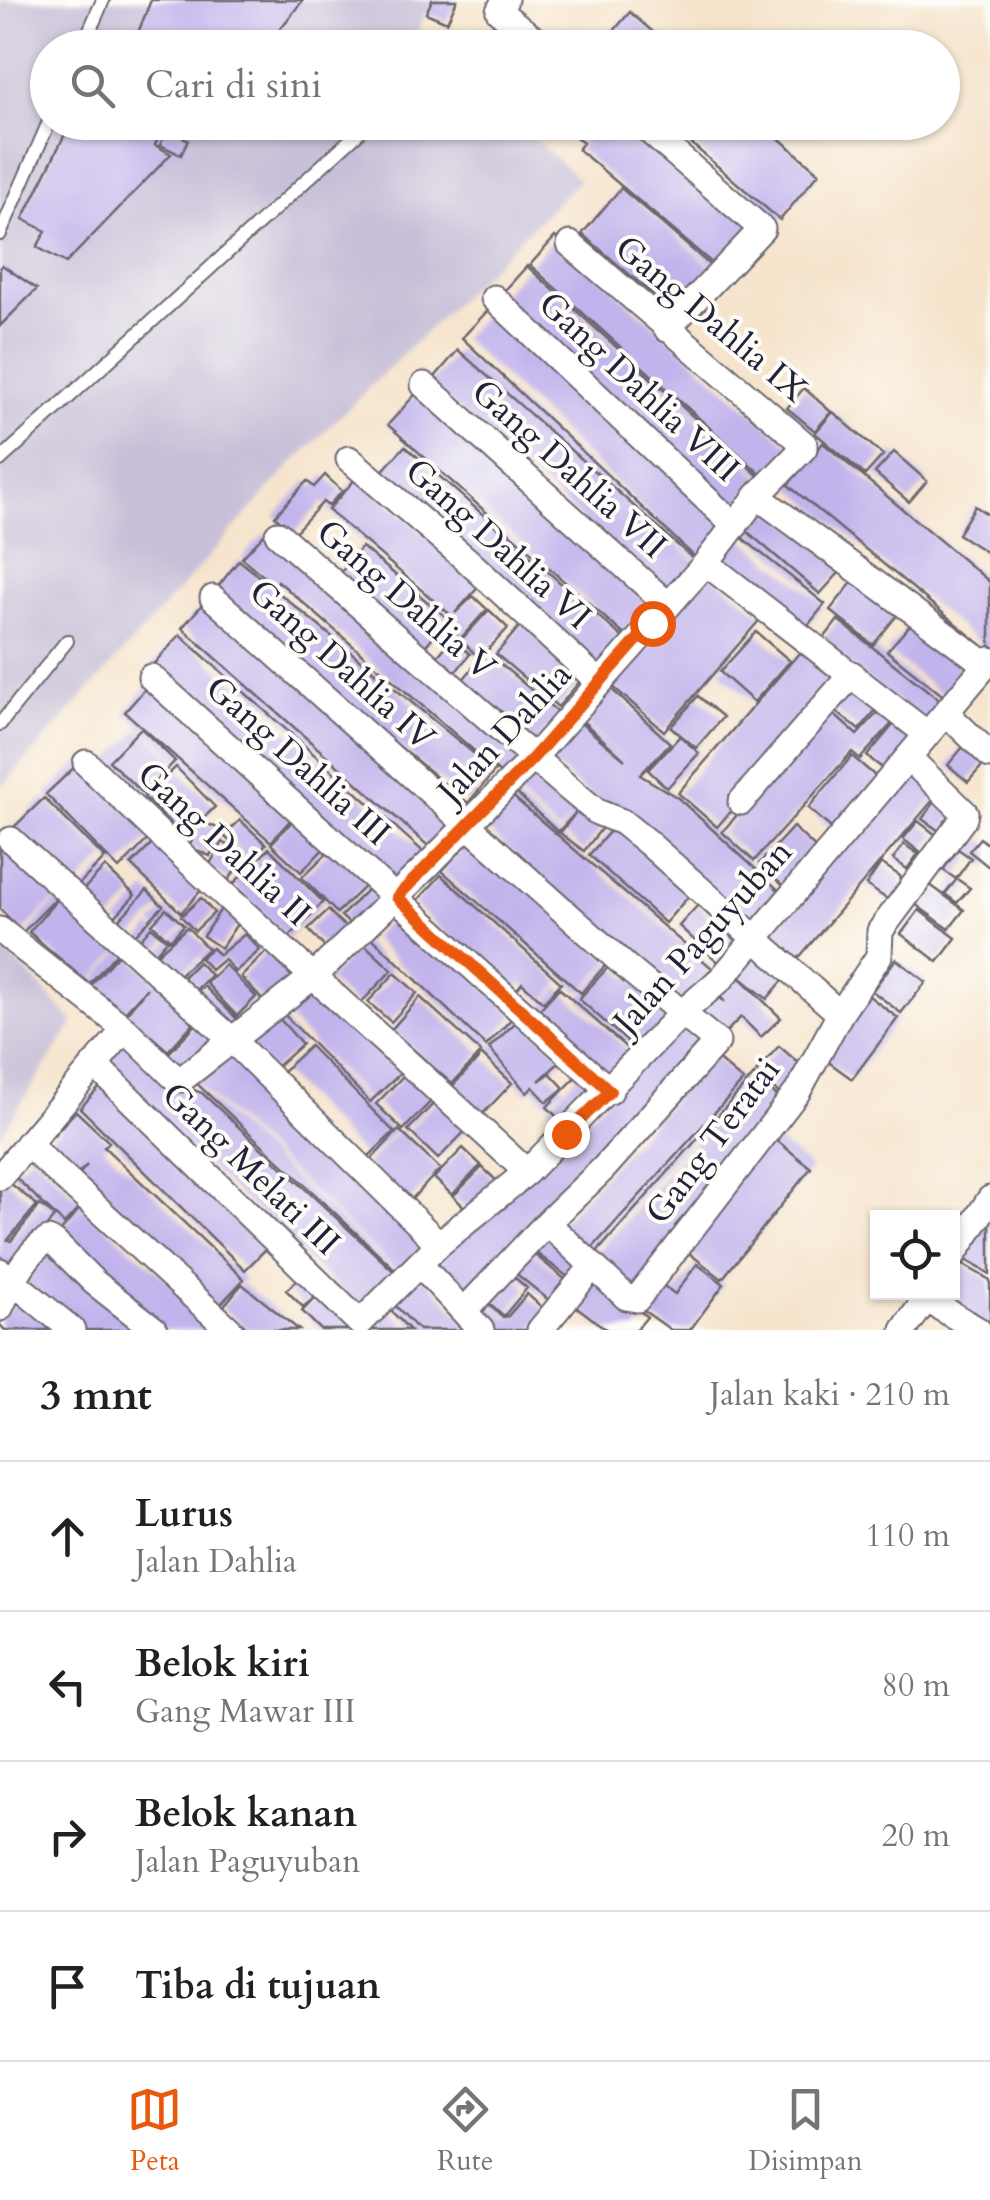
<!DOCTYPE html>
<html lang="id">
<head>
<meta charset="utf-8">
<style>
  body { margin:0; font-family:Cardo,serif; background:#f6f6f6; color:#202124 }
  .controls { position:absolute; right:30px; bottom:30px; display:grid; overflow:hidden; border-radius:0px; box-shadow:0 2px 8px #0004 }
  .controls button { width:90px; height:90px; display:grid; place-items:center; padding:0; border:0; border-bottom:2px solid #e0e0e0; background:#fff; color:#202124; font:50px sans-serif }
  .stop { position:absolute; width:30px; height:30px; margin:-22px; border:8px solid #ea580c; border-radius:50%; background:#fff }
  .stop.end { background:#ea580c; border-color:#fff; box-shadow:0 2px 10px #0008 }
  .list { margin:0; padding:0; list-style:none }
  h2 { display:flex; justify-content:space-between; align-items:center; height:130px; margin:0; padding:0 40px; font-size:42px }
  h2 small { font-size:32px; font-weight:400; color:#757577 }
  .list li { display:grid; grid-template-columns:65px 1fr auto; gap:30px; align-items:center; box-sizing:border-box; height:150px; padding:0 40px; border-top:2px solid #e0e0e0 }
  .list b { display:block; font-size:38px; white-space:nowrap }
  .list p { margin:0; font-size:32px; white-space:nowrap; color:#757577 }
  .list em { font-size:32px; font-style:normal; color:#757577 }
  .icon { flex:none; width:55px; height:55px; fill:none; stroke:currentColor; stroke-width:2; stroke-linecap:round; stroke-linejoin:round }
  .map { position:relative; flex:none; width:990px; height:1330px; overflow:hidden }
  .search { position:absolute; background:#fff; box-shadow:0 2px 8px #0004; left:30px; right:30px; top:30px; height:110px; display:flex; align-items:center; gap:25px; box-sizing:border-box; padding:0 35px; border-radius:55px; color:#757577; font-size:38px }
  .sheet { height:730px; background:#fff }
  nav { display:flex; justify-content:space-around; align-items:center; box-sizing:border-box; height:140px; border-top:2px solid #e0e0e0; background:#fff; font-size:28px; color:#757577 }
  nav a { display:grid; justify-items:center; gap:5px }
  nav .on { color:#ea580c }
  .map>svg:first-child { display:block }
</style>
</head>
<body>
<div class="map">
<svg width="990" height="1330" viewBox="0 0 990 1330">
  <rect width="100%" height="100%" fill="#fdfcf7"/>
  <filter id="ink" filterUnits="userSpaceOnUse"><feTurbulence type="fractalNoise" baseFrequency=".01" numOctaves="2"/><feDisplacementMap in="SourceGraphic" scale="20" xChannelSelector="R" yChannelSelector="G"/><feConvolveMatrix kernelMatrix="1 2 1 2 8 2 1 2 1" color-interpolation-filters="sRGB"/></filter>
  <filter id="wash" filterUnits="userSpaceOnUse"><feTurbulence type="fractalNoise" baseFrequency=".0048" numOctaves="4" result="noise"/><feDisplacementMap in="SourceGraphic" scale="40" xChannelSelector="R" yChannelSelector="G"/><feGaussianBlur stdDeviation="2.25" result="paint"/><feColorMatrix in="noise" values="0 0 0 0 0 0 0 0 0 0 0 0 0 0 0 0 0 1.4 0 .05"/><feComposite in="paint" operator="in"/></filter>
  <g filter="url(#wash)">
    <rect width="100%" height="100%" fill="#f6e4cc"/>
    <path fill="#c8bfd8" d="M0,0H431L418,29L438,47L48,48V122L518,123L579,180L292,464L0,789Z
      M0,944L74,1022L0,1136Z"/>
    <g id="blocks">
      <path fill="#c1b3ec" d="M151,0H303L265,48H132Z
        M432,0H457L447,22L426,13Z
        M630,12L646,26L672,48H599Z
        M502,15L542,48H475Z
        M71,122H142L161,132L155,145L171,154L66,263L37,247L46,231L23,219Z
        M559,122H638L757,228L720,270L578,149L583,143Z
        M666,122H760L819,173L780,220Z
        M168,129L188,140L181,155L160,145Z
        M621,188L719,273L678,311L650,292L582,234Z
        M555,237L790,446L767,480L530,265Z
        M2,265L37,289L0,326V268Z
        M527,266L761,478L732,510L499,297Z
        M494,304L731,527L699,561L462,338Z
        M458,350L698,563L669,596L429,384Z
        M804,388L831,412L815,431L787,408Z
        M419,390L662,604L630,640L388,425Z
        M833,412L883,455L865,475L815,433Z
        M823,443L990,582V652L788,485Z
        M405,446L630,644L603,673L378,476Z
        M894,452L927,481L909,502L875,473Z
        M325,475L342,491L328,506L323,502L294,533L275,516L307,481L314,487Z
        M358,476L482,583L455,613L473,596L487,609L460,639L445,626L453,617L328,510Z
        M763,504L846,565L820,594L742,527Z
        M975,506L990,516L989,554L958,534Z
        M265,533L297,558L524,761L508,780L278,581L275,586L242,558Z
        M736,533L825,604L805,629L716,558Z
        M362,547L448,619L422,650L337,577Z
        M239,560L495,771L468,803L213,593Z
        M706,570L763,616L664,731L611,685Z
        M859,574L902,609L873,645L830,610Z
        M207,599L462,822L435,852L182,628Z
        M489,610L508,628L486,652L560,714L535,744L461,682L480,659L461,640Z
        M919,615L982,665L951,702L887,651Z
        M525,620L587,673L558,707L496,654Z
        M838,620L946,705L928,727L821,642Z
        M756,632L790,661L754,702L720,672Z
        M180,635L427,855L397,889L149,669Z
        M452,639L470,654L450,679L431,664Z
        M807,644L847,678L717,827L678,793Z
        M849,680L880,705L859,730L828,705Z
        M152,681L298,811L271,842L125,712Z
        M607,685L670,743L640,775L678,798L784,895L754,928L543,757L576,719L625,760L578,717Z
        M698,696L723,717L696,748L671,727Z
        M881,709L894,721L860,759L852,752L754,861L722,832L830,711L857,735Z
        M900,717L922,736L891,775L867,756Z
        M141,728L175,761L143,794L109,761Z
        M680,736L699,753L667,788L648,770Z
        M968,741L989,758L968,782L948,765Z
        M852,756L882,782L838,834L808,808Z
        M81,761L153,834L119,869L46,794Z
        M905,762L940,792L790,968L757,939Z
        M536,764L605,824L584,851L560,833L578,810L558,832L512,789Z
        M176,767L215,807L184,837L144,797Z
        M510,794L712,968L681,1002L482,825Z
        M940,795L959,809L942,833L922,819Z
        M44,798L105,858L73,890L12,829Z
        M299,814L329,843L301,872L271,844Z
        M240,820L266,844L250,860L224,836Z
        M201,821L222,830L210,856L189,847Z
        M918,821L936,835L922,854L903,839Z
        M618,822L694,890L665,923L589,855Z
        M793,827L821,853L788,890L759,864Z
        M472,838L610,960L581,993L442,871Z
        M980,838L990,846V868L969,851Z
        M157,839L203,888L181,913L131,865Z
        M6,840L61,893L23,932L0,909V846Z
        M223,842L244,856L229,880L208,867Z
        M904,844L918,854L907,869L893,859Z
        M335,846L369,882L337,913L302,877Z
        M269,848L323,902L288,938L233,884Z
        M958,849L971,858L956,879L943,870Z
        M881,863L900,876L903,888L893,903L866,885Z
        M105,867L135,895L112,920L82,891Z
        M441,875L561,983L543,1002L522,983L513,994L414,905Z
        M957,879L970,888L957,903L945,894Z
        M373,884L388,898L356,930L341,916Z
        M929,884L964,910L949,929L915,904Z
        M147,890L163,906L133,937L117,922Z
        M61,895L121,948L89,984L29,932Z
        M201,898L214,913L195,931L181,916Z
        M698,905L737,941L718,962L679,926Z
        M402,907L515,1015L486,1046L372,938Z
        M166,909L184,925L170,940L152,924Z
        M221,909L239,921L221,948L203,936Z
        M328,910L351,933L330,953L308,929Z
        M919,910L956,938L938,962L901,934Z
        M151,927L167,940L153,956L137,943Z
        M187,927L208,949L178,976L157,954Z
        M245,934L260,950L235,972L224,959L211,970L200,958L212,948L219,955Z
        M363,943L392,970L357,1007L328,980Z
        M750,949L785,978L767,999L735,973L781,1018L761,1037L741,1017L718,1040L691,1015L712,991L725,1002L713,989Z
        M122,950L198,1018L168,1051L126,1014L147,988L122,1015L90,986Z
        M267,951L296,981L268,1006L241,977Z
        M896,959L926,982L901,1013L872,991Z
        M198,962L211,975L192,994L179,981Z
        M612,963L674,1015L640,1053L579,999Z
        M225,965L256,997L237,1016L206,983Z
        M395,973L417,993L391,1022L368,1002Z
        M314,982L401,1073L370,1102L282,1012Z
        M204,986L242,1024L233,1033L195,995Z
        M559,988L637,1057L612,1086L533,1017Z
        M869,996L898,1018L852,1079L823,1058Z
        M420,997L481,1052L452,1084L391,1030Z
        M684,1015L712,1043L691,1064L684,1056L690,1064L465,1297L435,1266L609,1097Z
        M277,1016L302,1044L272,1071L247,1043Z
        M521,1017L564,1058L539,1081L550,1073L564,1088L547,1102L533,1087L527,1093L489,1048Z
        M200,1020L223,1041L187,1071L168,1054Z
        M123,1037L170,1081L202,1093L400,1277L365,1313L97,1063Z
        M226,1046L431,1241L400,1274L194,1081Z
        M310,1046L394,1132L366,1159L282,1072Z
        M779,1046L808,1071L784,1098L756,1072Z
        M482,1055L512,1083L477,1120L447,1092Z
        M713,1055L743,1081L585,1256L556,1228Z
        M411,1068L438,1094L403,1130L376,1104Z
        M579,1074L600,1094L568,1128L547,1107Z
        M754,1075L785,1103L675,1226L683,1234L634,1294L592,1258Z
        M106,1081L272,1243L245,1270L80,1108Z
        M440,1097L470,1126L438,1159L408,1130Z
        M76,1111L109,1142L104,1147L244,1279L216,1309L77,1177L87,1165L70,1182L38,1152Z
        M399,1130L440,1169L407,1204L366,1165Z
        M770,1135L811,1168L722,1279L680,1246Z
        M463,1148L481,1165L452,1195L434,1178Z
        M32,1153L83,1204L64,1224L12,1174Z
        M482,1167L498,1182L469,1212L453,1196Z
        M5,1179L37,1205L8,1240L11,1241L40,1205L55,1216L10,1273L0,1265V1184Z
        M82,1206L225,1330H161L55,1238Z
        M990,1214V1274L964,1259Z
        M544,1231L582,1261L569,1278L530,1248Z
        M50,1250L147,1330H75L21,1285Z
        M529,1250L567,1281L550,1301L513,1271Z
        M960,1263L990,1280V1328L939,1300L943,1292H952V1276Z
        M697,1264L724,1284L690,1330H671L640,1308L658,1282L675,1294Z
        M507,1271L527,1288L504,1316L483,1298Z
        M305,1273L364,1330H321L302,1311L317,1296L303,1307L286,1290Z
        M592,1273L647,1317L636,1330H607L569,1301Z
        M420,1274L475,1330H419L392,1302Z
        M242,1284L299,1330H250L222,1308Z
        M24,1292L66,1330H5L0,1325V1319Z
        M527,1294L546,1311L530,1330H485L475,1322L489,1305L503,1317L508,1316Z
        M390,1310L410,1330H369Z"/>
    </g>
  </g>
  <g filter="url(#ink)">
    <use href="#blocks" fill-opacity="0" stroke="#6c666e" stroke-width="2.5"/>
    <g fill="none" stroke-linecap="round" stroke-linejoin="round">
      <defs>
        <path id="service" d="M82,48L103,0
          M0,234L49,122
          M0,460L359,132
          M0,724L67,641"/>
        <path id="minor" d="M505,0L499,11L545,48
          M639,122L762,229L667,329
          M494,298L735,526
          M424,385L667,604
          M349,459L467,560L599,682
          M757,496L985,664
          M278,534L566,786L597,812L622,822L647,842L840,1014L798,1091L637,1299L626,1297L547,1223L464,1311
          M706,563L927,734
          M213,598L631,971L717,1042L603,1169L547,1223
          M151,677L610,1091
          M946,713L990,755
          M86,763C230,904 380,1036 527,1172
          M741,802L852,674
          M11,840L231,1039L439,1244
          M0,930L125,1029L173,1076L182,1079L315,975L430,863L534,757L706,563L757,496L804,448V444L570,244
          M840,1014L879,956L880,931L964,818L965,813L908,757
          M94,1064L360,1323L439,1244L527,1172L683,1012L722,978L990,660
          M27,1144L230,1330
          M0,1177L125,1029
          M952,1257L990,1199
          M420,1265L481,1330
          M0,1271L72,1330
          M0,1308C11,1285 25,1252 48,1240L55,1243L94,1282L155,1330
          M540,1330L593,1266
          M904,1330L926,1299L978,1330"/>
      </defs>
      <use href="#service" stroke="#6c666e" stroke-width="16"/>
      <use href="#minor" stroke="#6c666e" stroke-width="29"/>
      <use href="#service" stroke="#fff" stroke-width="12"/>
      <use href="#minor" stroke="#fff" stroke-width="25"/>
    </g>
  </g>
  <g fill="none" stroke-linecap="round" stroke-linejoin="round" filter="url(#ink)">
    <path stroke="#ea580c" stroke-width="12" d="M566,1134L610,1091L397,897L534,757L652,623"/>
  </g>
  <g text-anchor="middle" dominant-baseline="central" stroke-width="8" stroke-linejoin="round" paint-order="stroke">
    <g font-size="35" fill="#22223b" stroke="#fdfcf7">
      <text transform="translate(711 319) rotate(40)">Gang Dahlia IX</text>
      <text transform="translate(639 387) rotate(43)">Gang Dahlia VIII</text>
      <text transform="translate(569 469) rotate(42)">Gang Dahlia VII</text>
      <text transform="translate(498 544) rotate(42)">Gang Dahlia VI</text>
      <text transform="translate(406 600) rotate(41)">Gang Dahlia V</text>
      <text transform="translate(342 665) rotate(42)">Gang Dahlia IV</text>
      <text transform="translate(505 733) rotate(-47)">Jalan Dahlia</text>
      <text transform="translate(298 761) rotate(42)">Gang Dahlia III</text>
      <text transform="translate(224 844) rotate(43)">Gang Dahlia II</text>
      <text transform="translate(703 937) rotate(-48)">Jalan Paguyuban</text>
      <text transform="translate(713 1141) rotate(-53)">Gang Teratai</text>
      <text transform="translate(251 1169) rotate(44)">Gang Melati III</text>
    </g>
  </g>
</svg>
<div class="controls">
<button><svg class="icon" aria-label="locate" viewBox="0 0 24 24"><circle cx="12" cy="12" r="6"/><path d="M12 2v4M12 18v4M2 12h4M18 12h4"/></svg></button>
</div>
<div class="stop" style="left:652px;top:623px"></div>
<div class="stop end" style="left:566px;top:1134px"></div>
<div class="search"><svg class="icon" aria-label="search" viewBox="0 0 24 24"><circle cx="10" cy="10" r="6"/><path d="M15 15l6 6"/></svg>Cari di sini</div>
</div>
<section class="sheet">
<h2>3 mnt<small>Jalan kaki · 210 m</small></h2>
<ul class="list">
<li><svg class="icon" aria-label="ahead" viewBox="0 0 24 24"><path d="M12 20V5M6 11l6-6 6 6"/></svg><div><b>Lurus</b><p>Jalan Dahlia</p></div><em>110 m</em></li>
<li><svg class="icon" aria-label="left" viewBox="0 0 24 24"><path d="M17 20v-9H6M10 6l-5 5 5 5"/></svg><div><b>Belok kiri</b><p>Gang Mawar III</p></div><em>80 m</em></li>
<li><svg class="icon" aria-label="right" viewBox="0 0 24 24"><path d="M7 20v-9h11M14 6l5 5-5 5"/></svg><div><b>Belok kanan</b><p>Jalan Paguyuban</p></div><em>20 m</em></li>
<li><svg class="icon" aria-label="arrive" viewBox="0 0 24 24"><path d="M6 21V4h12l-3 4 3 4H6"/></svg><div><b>Tiba di tujuan</b></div></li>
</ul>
</section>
<nav>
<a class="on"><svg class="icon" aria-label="map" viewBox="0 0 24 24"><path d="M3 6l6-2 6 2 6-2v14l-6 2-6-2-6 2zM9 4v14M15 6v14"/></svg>Peta</a>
<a><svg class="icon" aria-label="directions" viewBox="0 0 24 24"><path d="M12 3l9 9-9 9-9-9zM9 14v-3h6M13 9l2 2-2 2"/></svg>Rute</a>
<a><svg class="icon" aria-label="saved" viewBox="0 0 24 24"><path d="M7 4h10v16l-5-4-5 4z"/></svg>Disimpan</a>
</nav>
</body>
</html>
